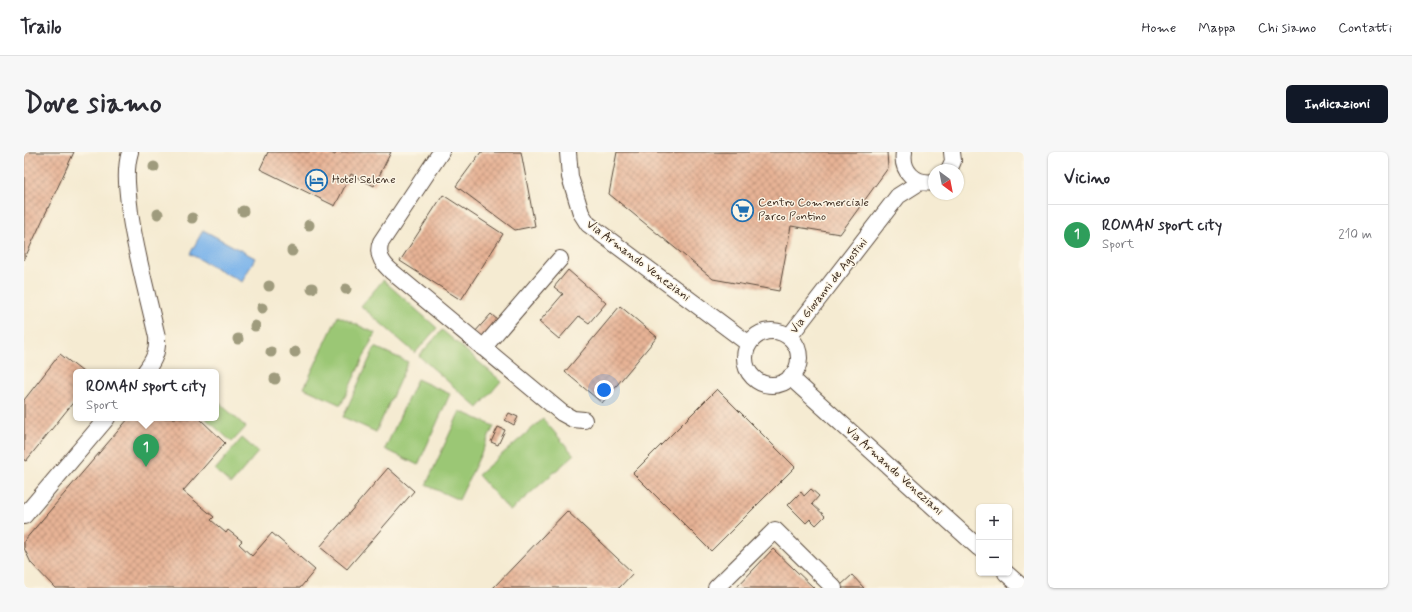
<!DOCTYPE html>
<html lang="it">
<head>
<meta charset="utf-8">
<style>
  body { margin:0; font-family:Mynerve,sans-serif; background:#f7f7f7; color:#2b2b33 }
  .controls { position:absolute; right:12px; bottom:12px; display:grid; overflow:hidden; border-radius:6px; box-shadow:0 1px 3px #0004 }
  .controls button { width:36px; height:36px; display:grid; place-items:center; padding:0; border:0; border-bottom:1px solid #e1e1e2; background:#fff; color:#2b2b33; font:20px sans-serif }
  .compass { position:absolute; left:904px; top:12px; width:36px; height:36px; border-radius:50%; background:#fff; box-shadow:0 1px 3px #0004; rotate:148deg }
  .you { position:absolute; left:580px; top:238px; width:14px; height:14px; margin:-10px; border:3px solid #fff; border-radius:50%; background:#1a73e8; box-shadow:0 0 0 6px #1a73e833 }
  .badge { display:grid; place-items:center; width:26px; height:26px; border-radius:50%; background:#111827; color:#fff; font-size:13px; font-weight:700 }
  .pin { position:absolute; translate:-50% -33px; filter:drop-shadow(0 1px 2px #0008) }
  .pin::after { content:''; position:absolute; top:21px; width:14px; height:12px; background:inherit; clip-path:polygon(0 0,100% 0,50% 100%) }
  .popup { position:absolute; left:49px; top:217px; width:146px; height:52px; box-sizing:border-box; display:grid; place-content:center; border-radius:6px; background:#fff; filter:drop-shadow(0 1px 3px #0005); font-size:13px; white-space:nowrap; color:#7c7c81 }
  .popup b { font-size:15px; color:#2b2b33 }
  .popup::after { content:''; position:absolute; left:50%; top:100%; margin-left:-8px; border:8px solid transparent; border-top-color:#fff }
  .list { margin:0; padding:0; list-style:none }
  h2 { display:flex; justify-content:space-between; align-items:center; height:52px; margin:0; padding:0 16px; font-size:17px }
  h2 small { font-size:13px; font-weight:400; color:#7c7c81 }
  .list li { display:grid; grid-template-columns:26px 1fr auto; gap:12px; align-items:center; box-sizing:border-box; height:60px; padding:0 16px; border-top:1px solid #e1e1e2 }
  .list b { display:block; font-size:15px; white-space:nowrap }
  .list p { margin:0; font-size:13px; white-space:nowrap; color:#7c7c81 }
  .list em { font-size:13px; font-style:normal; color:#7c7c81 }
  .map { position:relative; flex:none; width:1000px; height:436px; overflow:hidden; border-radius:6px }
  header { display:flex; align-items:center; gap:24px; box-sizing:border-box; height:56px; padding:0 20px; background:#fff; border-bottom:1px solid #e1e1e2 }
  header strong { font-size:19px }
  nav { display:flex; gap:22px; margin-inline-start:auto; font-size:14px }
  .intro { display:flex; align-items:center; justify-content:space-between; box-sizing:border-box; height:96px; padding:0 24px }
  h1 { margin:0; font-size:28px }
  .button { padding:10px 18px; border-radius:6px; background:#111827; color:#fff; font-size:14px; font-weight:700 }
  main { display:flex; gap:24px; padding:0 24px }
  aside { flex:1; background:#fff; border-radius:6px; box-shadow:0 1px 3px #0004 }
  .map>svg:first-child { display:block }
</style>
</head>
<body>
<header>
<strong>Trailo</strong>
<nav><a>Home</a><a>Mappa</a><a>Chi siamo</a><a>Contatti</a></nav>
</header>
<div class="intro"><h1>Dove siamo</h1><a class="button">Indicazioni</a></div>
<main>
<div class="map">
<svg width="1000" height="436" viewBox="0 0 1000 436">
  <defs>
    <pattern id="building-cross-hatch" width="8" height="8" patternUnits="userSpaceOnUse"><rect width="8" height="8" fill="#e7b395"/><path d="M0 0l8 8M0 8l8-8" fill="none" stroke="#bc9279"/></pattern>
  </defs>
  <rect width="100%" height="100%" fill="#fcf5e5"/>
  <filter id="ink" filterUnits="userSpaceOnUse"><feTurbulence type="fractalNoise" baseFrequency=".025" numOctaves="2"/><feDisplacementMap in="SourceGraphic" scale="8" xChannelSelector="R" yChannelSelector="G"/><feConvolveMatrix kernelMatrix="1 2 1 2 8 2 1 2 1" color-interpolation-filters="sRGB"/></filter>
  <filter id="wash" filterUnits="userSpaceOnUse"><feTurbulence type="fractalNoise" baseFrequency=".012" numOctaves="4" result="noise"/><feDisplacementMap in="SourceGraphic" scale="16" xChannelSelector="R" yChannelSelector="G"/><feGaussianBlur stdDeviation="0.9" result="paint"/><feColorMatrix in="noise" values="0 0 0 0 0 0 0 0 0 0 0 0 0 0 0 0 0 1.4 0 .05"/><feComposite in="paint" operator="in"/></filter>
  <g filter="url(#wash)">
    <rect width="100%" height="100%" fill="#f5ebd2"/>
    <path fill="#9bc774" stroke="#6b7849" d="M359,128L413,176L391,201L337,154Z
      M314,164L351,181L317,253L280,236Z
      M418,178L477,229L454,256L395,204Z
      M351,195L384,210L352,280L319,265Z
      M393,227L426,242L394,313L361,297Z
      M192,248L222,275L208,290L181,266H192Z
      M436,259L470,274L435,348L402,333Z
      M519,267L550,303L486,359L454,323Z
      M218,286L234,300L207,332L191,318Z"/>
    <path fill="#7ab3ea" stroke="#5a6e84" d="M179,78L231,106L218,130L166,102Z"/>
    <g id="blocks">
      <path fill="url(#building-cross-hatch)" d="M0,0H50L0,108Z
        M244,0H304L311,3L312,0H367L350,34L327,22L311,54L236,17Z
        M457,0H497L511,74L491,78L432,34Z
        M593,0H863L864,16L816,82L767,74L755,139L689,127L585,42Z
        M419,43L479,82L437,148L376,109Z
        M544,118L582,151L565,171L555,164L535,187L515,170L539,142L530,135Z
        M596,154L633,185L578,251L541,220Z
        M467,162L477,171L461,190L450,181Z
        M36,202L59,220H52V247L2,309L0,308V248Z
        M693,237L771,315L687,399L609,321Z
        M485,261L494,265L490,273L481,268Z
        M105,266H175L201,291L159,339L190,365L187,368L202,381L204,378L218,389L215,392L228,404L248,381L291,418L276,436H31L7,411L0,396V389Z
        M474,275L481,278L474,293L467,290Z
        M364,316L390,339L323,417L296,395Z
        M787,337L795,344L788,352L801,364L792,373L786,367L782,371L764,353L777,340L780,344Z
        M543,359L609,421L595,436H469Z
        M749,397L790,436H712Z
        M828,423L840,436H818L816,434Z"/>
    </g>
  </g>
  <g filter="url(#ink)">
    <use href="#blocks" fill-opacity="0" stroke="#574739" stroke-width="1"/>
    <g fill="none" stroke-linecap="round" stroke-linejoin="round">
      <defs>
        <path id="minor" d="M106,0C100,20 104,41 106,61C112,103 124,144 133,185C134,200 130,208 121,220
          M417,0L357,90C352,102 358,111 367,119L538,261L549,267L560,268
          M544,0L546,25L557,61L564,72L725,192
          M880,0C877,19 891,33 910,30
          M925,18L929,9L928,0
          M721 206a27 27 0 1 1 54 0a27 27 0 1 1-54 0Z
          M765,185L874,44L896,30
          M459,196L536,107
          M766,225L955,396
          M0,364L83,266
          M982,421L999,436
          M692,436L751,378L810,436"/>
      </defs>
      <use href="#minor" stroke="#574739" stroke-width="18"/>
      <use href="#minor" stroke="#fff" stroke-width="16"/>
    </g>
    <g fill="#9f9b7d">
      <circle cx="130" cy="15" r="5.5"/>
      <circle cx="219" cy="59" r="5.5"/>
      <circle cx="134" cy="62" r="5.5"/>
      <circle cx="168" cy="66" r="5.5"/>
      <circle cx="285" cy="73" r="5.5"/>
      <circle cx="268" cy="99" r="5.5"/>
      <circle cx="245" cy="134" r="5.5"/>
      <circle cx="288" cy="136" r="5.5"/>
      <circle cx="322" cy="137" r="5.5"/>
      <circle cx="238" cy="156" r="5.5"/>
      <circle cx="231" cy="174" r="5.5"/>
      <circle cx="214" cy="187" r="5.5"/>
      <circle cx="247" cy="200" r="5.5"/>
      <circle cx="271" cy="200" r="5.5"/>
      <circle cx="251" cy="227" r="5.5"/>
    </g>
  </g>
  <defs>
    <symbol id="hotel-ring" viewBox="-11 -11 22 22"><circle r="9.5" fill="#fcf5e5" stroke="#1f6fb2" stroke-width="1.5"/><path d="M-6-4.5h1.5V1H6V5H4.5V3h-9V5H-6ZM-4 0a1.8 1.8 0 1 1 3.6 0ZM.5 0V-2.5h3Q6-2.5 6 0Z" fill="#1f6fb2"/></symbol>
    <symbol id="supermarket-ring" viewBox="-11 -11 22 22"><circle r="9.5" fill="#fcf5e5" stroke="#1f6fb2" stroke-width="1.5"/><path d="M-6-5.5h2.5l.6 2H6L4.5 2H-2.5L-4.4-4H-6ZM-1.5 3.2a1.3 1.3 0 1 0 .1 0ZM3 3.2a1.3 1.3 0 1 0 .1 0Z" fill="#1f6fb2"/></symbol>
  </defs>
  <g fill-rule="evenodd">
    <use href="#hotel-ring" x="280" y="16" width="25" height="25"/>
    <use href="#supermarket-ring" x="706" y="46" width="25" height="25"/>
  </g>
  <g text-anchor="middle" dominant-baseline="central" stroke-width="3" stroke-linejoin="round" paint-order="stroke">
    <g font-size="12" fill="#3b2a1e" stroke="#fcf5e5" text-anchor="start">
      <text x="308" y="28">Hotel Selene</text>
      <text x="734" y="51">Centro Commerciale<tspan x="734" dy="14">Parco Pontino</tspan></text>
    </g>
    <g font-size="12" fill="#3b2a1e" stroke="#fcf5e5">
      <text transform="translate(614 109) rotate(37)">Via Armando Veneziani</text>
      <text transform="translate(805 134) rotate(-52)">Via Giovanni de Agostini</text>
      <text transform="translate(870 319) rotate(42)">Via Armando Veneziani</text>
    </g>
  </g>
</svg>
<div class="controls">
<button>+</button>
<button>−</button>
</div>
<svg class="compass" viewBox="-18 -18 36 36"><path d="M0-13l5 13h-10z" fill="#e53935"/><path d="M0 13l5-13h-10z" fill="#7c7c81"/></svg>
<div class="you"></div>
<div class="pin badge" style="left:122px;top:315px;background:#2e9e5b">1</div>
<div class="popup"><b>ROMAN sport city</b>Sport</div>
</div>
<aside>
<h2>Vicino<small></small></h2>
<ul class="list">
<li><span class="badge" style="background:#2e9e5b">1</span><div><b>ROMAN sport city</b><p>Sport</p></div><em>210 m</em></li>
</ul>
</aside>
</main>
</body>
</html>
